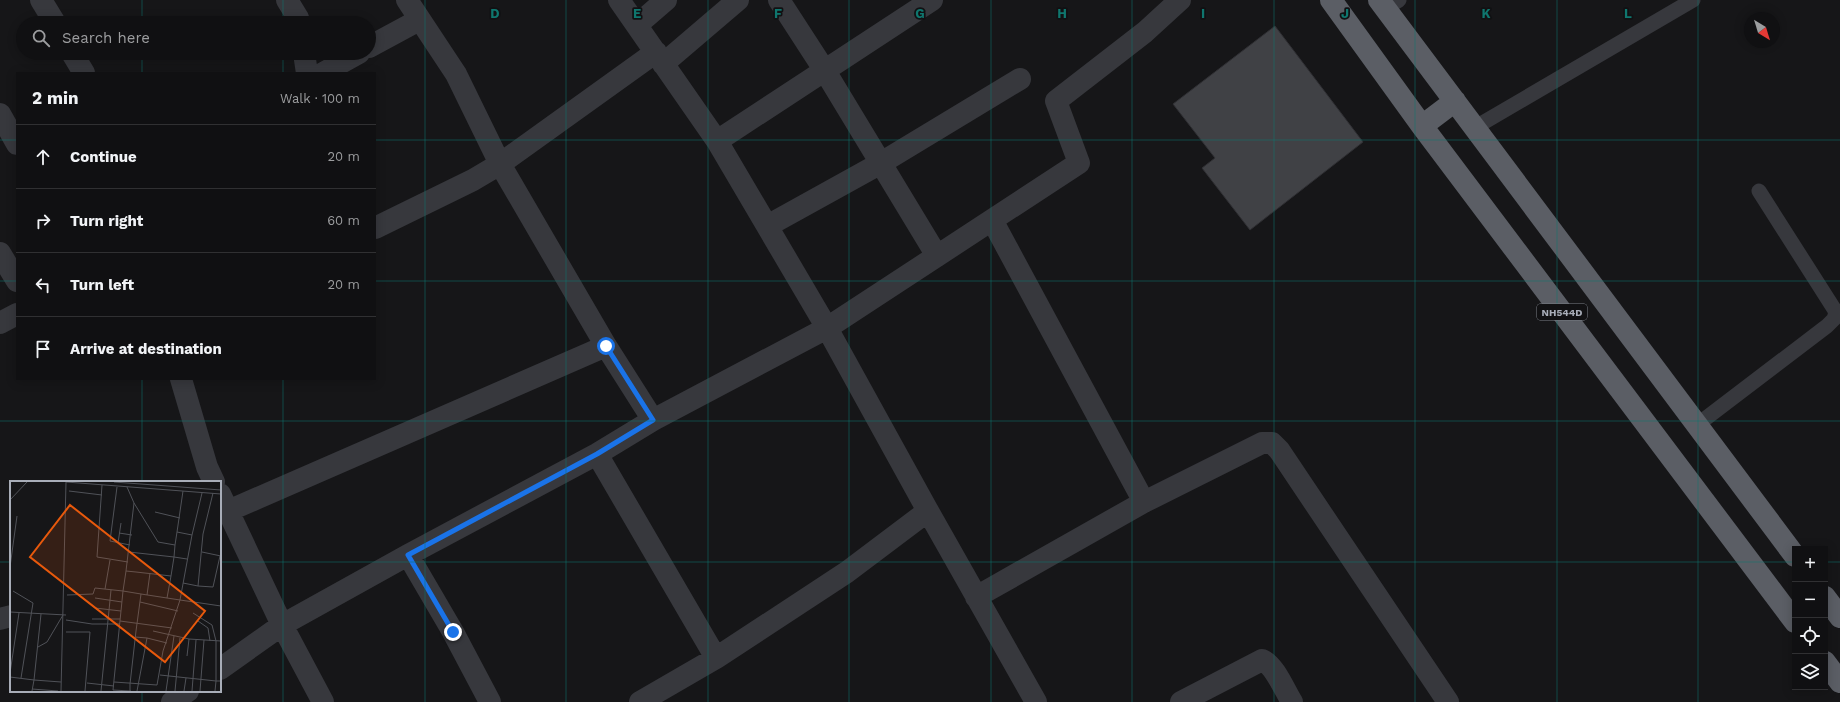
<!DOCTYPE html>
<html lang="en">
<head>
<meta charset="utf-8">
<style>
  body { margin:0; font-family:"Work Sans",sans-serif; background:#19191b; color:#f1f3f6 }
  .controls { position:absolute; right:12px; bottom:12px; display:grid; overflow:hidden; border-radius:0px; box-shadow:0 2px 10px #0003 }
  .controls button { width:36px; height:36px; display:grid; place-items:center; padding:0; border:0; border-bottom:1px solid #303032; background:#101012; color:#f1f3f6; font:20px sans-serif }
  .compass { position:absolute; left:1744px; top:12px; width:36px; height:36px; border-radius:50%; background:#101012; box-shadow:0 2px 10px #0003; rotate:142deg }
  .stop { position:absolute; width:12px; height:12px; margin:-9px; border:3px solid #1a73e8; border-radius:50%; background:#fff }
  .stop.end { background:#1a73e8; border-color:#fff; box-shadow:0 1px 4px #0008 }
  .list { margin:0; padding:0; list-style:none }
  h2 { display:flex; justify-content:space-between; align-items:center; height:52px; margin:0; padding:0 16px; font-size:17px }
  h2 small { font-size:13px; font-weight:400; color:#9c9d9f }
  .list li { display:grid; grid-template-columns:26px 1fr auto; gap:12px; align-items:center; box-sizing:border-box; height:64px; padding:0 16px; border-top:1px solid #303032 }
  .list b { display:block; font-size:15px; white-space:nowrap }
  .list em { font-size:13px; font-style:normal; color:#9c9d9f }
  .icon { flex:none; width:22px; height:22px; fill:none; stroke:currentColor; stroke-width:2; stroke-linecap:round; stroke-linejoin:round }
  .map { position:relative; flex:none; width:1840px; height:702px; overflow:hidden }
  .search { position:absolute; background:#101012; box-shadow:0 2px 10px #0003; left:16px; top:16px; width:360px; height:44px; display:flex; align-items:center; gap:10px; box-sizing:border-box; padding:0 14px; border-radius:22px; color:#9c9d9f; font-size:15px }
  .panel { position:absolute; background:#101012; box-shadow:0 2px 10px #0003; left:16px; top:72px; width:360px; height:308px; border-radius:0px }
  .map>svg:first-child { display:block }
</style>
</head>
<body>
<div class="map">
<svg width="1840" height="702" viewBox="0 0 1840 702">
  <rect width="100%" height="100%" fill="#161618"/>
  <path fill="#404145" stroke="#303034" d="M1275,26L1363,142L1250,230L1202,168L1215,158L1173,104Z"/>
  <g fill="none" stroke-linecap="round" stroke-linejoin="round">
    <path stroke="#37383d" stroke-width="15" d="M1386,8L1399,0
      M1474,128L1693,0
      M1697,425L1827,326L1834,319L1836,312L1759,191"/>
    <path stroke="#37383d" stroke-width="22" d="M41,0L55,23
      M287,0L298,18L299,23
      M407,0L456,74L500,164L606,346L653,420L827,328L717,141L619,0
      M779,0L825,71L937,256
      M637,25L666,0
      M369,47L419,20
      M72,53L84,73
      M304,53L307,73
      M663,64L738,0
      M323,73L359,53
      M0,114L17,144
      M717,141L932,0
      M992,220L1144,502
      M767,226L881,163L1020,79
      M375,228L473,180L500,164L656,52
      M0,253L17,281
      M0,323L17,314
      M181,379L207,467L214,482
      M597,454L716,658
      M220,494L282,625L408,555L597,454L653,420
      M228,511L606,346
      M928,511L1036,702
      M408,555L453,632L490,702
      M976,597L1144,502L1262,443H1272L1279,450L1448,702
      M0,619L11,616
      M220,669L282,625L323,702
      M172,702L188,691
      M640,702L716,658L847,572L928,511L827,328L1079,163L1056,101L1145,32L1180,0
      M1181,702L1262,660C1274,664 1285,691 1292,702"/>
    <path stroke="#5b5e65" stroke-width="22" d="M1331,0L1422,126L1795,622
      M1379,0L1795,556
      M1422,126L1455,101
      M1825,597L1840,617
      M1825,662L1840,682"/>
  </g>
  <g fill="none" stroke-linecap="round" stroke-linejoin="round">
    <path stroke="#1a73e8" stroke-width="5" d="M453,632L408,555L597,454L653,420L606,346"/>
  </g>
  <path fill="none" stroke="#0f766e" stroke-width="1" stroke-opacity="0.55" d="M142,0V23M283,0V23M425,0V702M566,0V702M708,0V702M849,0V702M991,0V702M1132,0V702M1274,0V702M1415,0V702M1557,0V702M1698,0V702M142,53V73M283,53V73M0,140H17M375,140H1840M0,281H17M375,281H1840M142,379V482M283,379V702M0,421H1840M0,562H11M220,562H1795M1825,562H1840M142,691V702"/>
  <g text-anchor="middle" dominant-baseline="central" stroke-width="3.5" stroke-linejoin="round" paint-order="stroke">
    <rect fill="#111113" stroke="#7b7e86" stroke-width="1" x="1537" y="304" width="50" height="16" rx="3"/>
    <g font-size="10" font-weight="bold" fill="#a8adb8">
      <text x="1562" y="312">NH544D</text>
    </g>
  </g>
  <g transform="translate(10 481)">
    <rect width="211" height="211" fill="#161618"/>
    <path fill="none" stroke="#505258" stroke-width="1" d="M56,1L211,13M104,1L211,9M92,4L87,76L118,81M107,6L100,60L120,64M59,10L92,14M0,19L17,1M124,22L148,61L165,64L167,51L182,54L192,12M145,31L170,37M167,51L173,10M109,52L122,54M182,54L170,119L211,125M108,62L111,42M119,71L164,76L165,64M192,71L211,75M0,86L7,35M116,90L124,22L117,6M161,95L164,76L177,78M173,102L188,105L193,53L203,12M188,105L203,106L210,75M95,108L100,79M3,110L23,122L11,197M57,114L83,113L85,107L113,110L116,90L126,91L161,95L157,117M137,114L140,92M85,117L112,121M130,121L168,130M85,127L111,130M0,131L56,134M183,132L202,144L206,160V200H211M31,133L24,199L51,201M82,138H110M56,139L82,143H110M110,140L162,147M188,140L198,147L200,160M143,150L179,158L211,160M56,151H80L75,210M125,156L137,157M28,166L37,161L53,134M177,175L179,158M0,192L9,132M150,194L206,200L205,210M0,196L24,199L22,210M104,201L147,204L153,170L170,119L131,113M77,202L104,205M22,208L48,210M51,210L56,1M91,210L101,109M120,210V203L126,150L131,113L113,110L103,209L120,210H121M127,210L137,157L157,162M156,210L164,155M165,210L170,157M174,210L176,197M182,210L186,159M190,210L194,159"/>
    <path fill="#e8590c" fill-opacity="0.15" stroke="#e8590c" stroke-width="2" d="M60,24L195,130L155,181L20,76Z"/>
    <rect width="211" height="211" fill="none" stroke="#a8adb8" stroke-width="2"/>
  </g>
  <g font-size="13" text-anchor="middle" font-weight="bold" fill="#0f766e" stroke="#111113" stroke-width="3.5" stroke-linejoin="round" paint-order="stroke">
    <text x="495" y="18">D</text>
    <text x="637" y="18">E</text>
    <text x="778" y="18">F</text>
    <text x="920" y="18">G</text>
    <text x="1062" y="18">H</text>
    <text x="1203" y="18">I</text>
    <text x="1345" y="18">J</text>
    <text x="1486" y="18">K</text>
    <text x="1628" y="18">L</text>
  </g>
</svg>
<div class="controls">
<button>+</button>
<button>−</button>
<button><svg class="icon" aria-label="locate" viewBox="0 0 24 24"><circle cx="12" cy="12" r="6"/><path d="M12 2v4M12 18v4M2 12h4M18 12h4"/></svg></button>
<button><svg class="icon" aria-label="layers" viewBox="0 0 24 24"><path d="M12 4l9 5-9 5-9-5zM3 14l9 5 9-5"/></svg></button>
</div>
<svg class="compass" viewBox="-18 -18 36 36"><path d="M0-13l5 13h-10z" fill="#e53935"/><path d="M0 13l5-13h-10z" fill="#9c9d9f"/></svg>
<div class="stop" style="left:606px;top:346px"></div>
<div class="stop end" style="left:453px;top:632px"></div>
<div class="search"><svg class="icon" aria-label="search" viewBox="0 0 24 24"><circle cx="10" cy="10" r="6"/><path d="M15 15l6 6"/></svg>Search here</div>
<section class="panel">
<h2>2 min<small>Walk · 100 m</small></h2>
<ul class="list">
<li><svg class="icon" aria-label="ahead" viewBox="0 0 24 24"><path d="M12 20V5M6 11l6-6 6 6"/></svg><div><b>Continue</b></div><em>20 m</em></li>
<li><svg class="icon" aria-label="right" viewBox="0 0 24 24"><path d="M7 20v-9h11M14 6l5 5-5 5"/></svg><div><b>Turn right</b></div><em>60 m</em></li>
<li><svg class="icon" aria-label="left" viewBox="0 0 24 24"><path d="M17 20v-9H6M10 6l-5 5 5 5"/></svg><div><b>Turn left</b></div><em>20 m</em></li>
<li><svg class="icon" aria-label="arrive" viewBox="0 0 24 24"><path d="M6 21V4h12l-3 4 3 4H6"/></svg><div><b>Arrive at destination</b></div></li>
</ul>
</section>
</div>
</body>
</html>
